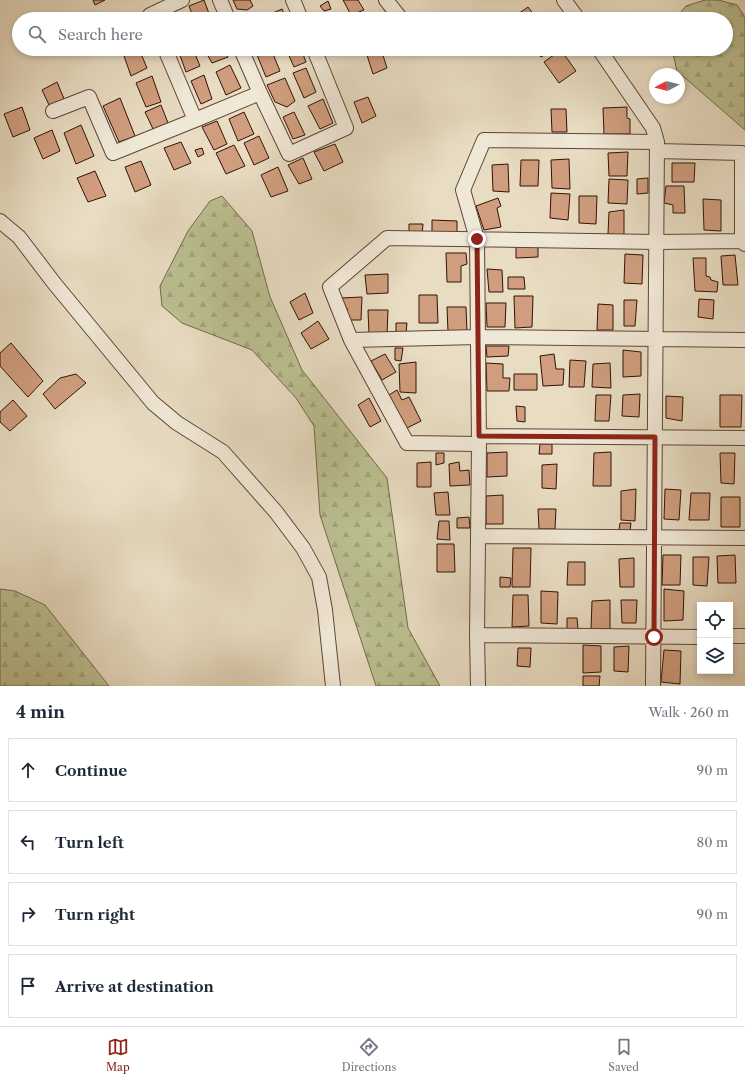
<!DOCTYPE html>
<html lang="en">
<head>
<meta charset="utf-8">
<style>
  body { margin:0; font-family:"Libre Caslon Text",serif; background:#f2f2f3; color:#1f2937 }
  .controls { position:absolute; right:12px; bottom:12px; display:grid; overflow:hidden; border-radius:0px; box-shadow:0 2px 6px #0003 }
  .controls button { width:36px; height:36px; display:grid; place-items:center; padding:0; border:0; border-bottom:1px solid #e0e1e3; background:#fff; color:#1f2937; font:20px sans-serif }
  .compass { position:absolute; left:649px; top:68px; width:36px; height:36px; border-radius:50%; background:#fff; box-shadow:0 2px 6px #0003; rotate:263deg }
  .stop { position:absolute; width:12px; height:12px; margin:-9px; border:3px solid #8f2418; border-radius:50%; background:#fff }
  .stop.end { background:#8f2418; border-color:#fff; box-shadow:0 1px 4px #0008 }
  .list { margin:0; padding:0; list-style:none }
  h2 { display:flex; justify-content:space-between; align-items:center; height:52px; margin:0; padding:0 16px; font-size:17px }
  h2 small { font-size:13px; font-weight:400; color:#747a83 }
  .list li { display:grid; grid-template-columns:26px 1fr auto; gap:12px; align-items:center; box-sizing:border-box; height:64px; margin:0 8px 8px; padding:0 8px; border:1px solid #e0e1e3; border-radius:0px }
  .list b { display:block; font-size:15px; white-space:nowrap }
  .list em { font-size:13px; font-style:normal; color:#747a83 }
  .icon { flex:none; width:22px; height:22px; fill:none; stroke:currentColor; stroke-width:2; stroke-linecap:round; stroke-linejoin:round }
  .map { position:relative; flex:none; width:745px; height:686px; overflow:hidden }
  .search { position:absolute; background:#fff; box-shadow:0 2px 6px #0003; left:12px; right:12px; top:12px; height:44px; display:flex; align-items:center; gap:10px; box-sizing:border-box; padding:0 14px; border-radius:22px; color:#747a83; font-size:15px }
  .sheet { height:340px; background:#fff }
  nav { display:flex; justify-content:space-around; align-items:center; box-sizing:border-box; height:56px; border-top:1px solid #e0e1e3; background:#fff; font-size:11px; color:#747a83 }
  nav a { display:grid; justify-items:center; gap:2px }
  nav .on { color:#8f2418 }
  .map>svg:first-child { display:block }
</style>
</head>
<body>
<div class="map">
<svg width="745" height="686" viewBox="0 0 745 686">
  <defs>
    <pattern id="forest-firs" width="22" height="20" patternUnits="userSpaceOnUse"><rect width="22" height="20" fill="#bbbf90"/><path d="M5 1l3.5 6h-7zM16 11l3.5 6h-7z" fill="#a1a37b"/></pattern>
  </defs>
  <rect width="100%" height="100%" fill="#e8dcc2"/>
  <filter id="stains"><feTurbulence type="fractalNoise" baseFrequency=".005" numOctaves="4"/><feColorMatrix values="0 0 0 0 .2 0 0 0 0 .09 0 0 0 0 .02 0 0 0 .5 -.17"/></filter>
  <radialGradient id="worn" r=".72"><stop offset=".6" stop-color="#630" stop-opacity="0"/><stop offset="1" stop-color="#630" stop-opacity=".3"/></radialGradient>
  <path fill="url(#forest-firs)" stroke="#76684b" d="M705,0H718L737,5L745,17V130L677,71L672,49H726V19H675L686,6Z
    M222,196L252,231L270,297L302,370L387,478L408,628L440,686H376L320,515L314,426L296,398L252,350L182,323L162,306L160,286L188,231L210,201Z
    M0,589L15,591L45,605L109,686H0Z"/>
  <path fill="#d09e7e" stroke="#321206" d="M93,0H105L95,5Z
    M204,0L211,19H194L189,6Z
    M233,0H250L253,6L247,10L237,9Z
    M343,0H358L364,10L351,15Z
    M328,1L331,9L324,11L320,6Z
    M528,7L537,19H517L515,16Z
    M282,9L286,19H267L266,16Z
    M332,14L334,19H321Z
    M365,14L367,19H355Z
    M131,49H139L147,68L131,76L123,53Z
    M180,49H193L200,66L186,72L178,50Z
    M204,49H224L228,57L212,63Z
    M271,49L280,71L266,77L257,55Z
    M286,49H301L306,62L294,67Z
    M365,49H381L387,68L373,74Z
    M533,49H555L541,57Z
    M561,50L576,71L559,83L544,62Z
    M230,65L241,88L226,95L216,72Z
    M306,68L316,92L304,98L293,73Z
    M204,75L212,99L201,104L191,81Z
    M152,76L161,102L146,107L136,83Z
    M285,78L295,101L287,107L275,102L267,85Z
    M57,82L65,101L50,107L42,90Z
    M368,97L376,116L362,123L354,102Z
    M120,98L135,136L119,142L103,106Z
    M323,99L333,123L320,129L308,106Z
    M161,105L168,123L153,129L145,112Z
    M22,107L30,130L13,137L4,114Z
    M627,107V118L630,119V134H604L603,108Z
    M551,109H566L567,132H552Z
    M244,112L254,134L238,141L229,119Z
    M294,112L305,135L293,139L283,117Z
    M217,121L227,144L214,150L202,127Z
    M81,125L94,156L76,164L64,133Z
    M52,130L60,151L43,159L34,138Z
    M259,136L269,158L254,165L244,143Z
    M181,142L191,163L174,170L164,148Z
    M335,144L343,162L324,171L314,152Z
    M234,145L245,166L226,174L216,153Z
    M202,148L204,154L198,157L195,150Z
    M628,152L627,176H609L608,153Z
    M303,158L312,179L299,184L288,165Z
    M569,159L570,189L552,188L551,160Z
    M521,160H539L538,186H520Z
    M141,161L151,185L135,192L125,167Z
    M672,163H695L694,182H672Z
    M508,164L509,192L493,191L492,165Z
    M278,167L288,191L271,197L261,175Z
    M95,171L106,196L88,202L77,178Z
    M648,178V193L637,194V179Z
    M609,179L628,180L627,204L608,203Z
    M666,186H684L685,213H673V205L664,203Z
    M551,193L570,194L568,220L550,218Z
    M579,196H597L596,224L579,223Z
    M498,198L501,206L497,208L501,227L484,230L476,206Z
    M703,199L721,200V231L704,230Z
    M624,210V235L608,234L609,212Z
    M432,220L457,221V234L432,233Z
    M409,224H423L422,235H409Z
    M516,246H538V257L516,258Z
    M446,253H466L467,264L461,266V282H447Z
    M625,254L643,255L642,284L624,283Z
    M735,255L738,285H723L721,256Z
    M693,258H706V276L710,277L711,280L718,282L717,292L695,291Z
    M487,269L502,270L503,292H489Z
    M388,274V293L367,294L365,275Z
    M508,277H524L525,289H508Z
    M305,293L313,313L299,320L290,302Z
    M419,295H437L438,323H419Z
    M514,296H533L532,327L515,328Z
    M362,297L361,320H348L347,308H343L341,298Z
    M699,299L714,300L713,319L698,317Z
    M624,300H637L635,326H624Z
    M486,303H506L505,327H487Z
    M598,304L613,305V330H597Z
    M447,307H466L467,331L448,332Z
    M368,310H388L387,334L369,335Z
    M318,321L329,339L311,349L301,333Z
    M396,323H407L406,333H396Z
    M11,343L43,381L28,397L0,366V353Z
    M486,346H509L508,356L487,357Z
    M395,348H403L401,361L395,360Z
    M623,350L641,352V376L623,377Z
    M385,354L396,372L382,380L371,361Z
    M554,354L556,369H564L563,385L543,386L540,356Z
    M570,360L586,361L584,387H569Z
    M416,362V393L400,392L399,364Z
    M486,363L503,364V378H510L509,391H487Z
    M610,363L611,388L592,387L593,364Z
    M76,374L86,383L55,409L43,394L60,378Z
    M514,374H537V390H514Z
    M397,390L402,400L409,397L421,421L407,428L389,395Z
    M640,394L639,417L622,416L623,395Z
    M596,395H611L609,421H595Z
    M720,395H742L741,427H720Z
    M666,396L683,397L682,421L666,418Z
    M369,398L381,421L370,427L358,405Z
    M13,400L27,416L10,431L0,422V412Z
    M516,406L525,407V422L517,421Z
    M540,444H552V454H539Z
    M507,452V476L487,477V453Z
    M611,452V486H593L594,453Z
    M436,453H444V463L436,465Z
    M720,453H735L734,484L721,483Z
    M431,462V487H417V463Z
    M459,462L460,471L469,470L470,485L450,486L449,464Z
    M557,464L556,489L542,488V465Z
    M636,489L635,521L621,520V491Z
    M665,489L681,490L679,520L664,519Z
    M448,492L450,515H436L434,493Z
    M691,493H710L709,520H689Z
    M503,495V524H486V496Z
    M721,497H740V527H721Z
    M538,509H556L555,529H539Z
    M469,517L470,528H457V518Z
    M439,521H449L450,540L437,539Z
    M620,523H631L630,531L619,530Z
    M437,544H454L455,572H437Z
    M513,548H531L530,587H512Z
    M663,555H681L680,585H662Z
    M735,555L736,583H718L717,556Z
    M693,557H709L707,586L693,585Z
    M634,558V587H620L619,559Z
    M568,562H585V585H567Z
    M500,577L511,578L510,587H500Z
    M664,589L684,591L683,620L664,621Z
    M541,591L558,592L557,624L541,623Z
    M513,595H528L529,626L512,627Z
    M610,600V629H591L592,601Z
    M621,600H637L636,623H622Z
    M567,618H577L578,629H567Z
    M583,645L601,646V672L583,673Z
    M629,646L628,672L614,671V647Z
    M518,648H531L530,667L517,666Z
    M664,650L681,651L680,684L661,682Z
    M583,676H600L599,686H583Z"/>
  <g fill="none" stroke-linecap="round" stroke-linejoin="round">
    <defs>
      <path id="minor" d="M220,0L228,19
        M293,0L301,19
        M386,0L401,19
        M564,0L578,19
        M152,19L150,15L182,0
        M241,49L260,93L289,154L346,128L314,49
        M599,49L653,128L657,142L653,686
        M53,111L89,97L113,153L195,120L165,49
        M195,120L260,93
        M657,151L742,153V241L745,244
        M0,221L19,237L54,283L153,403L177,423L223,452L276,512L303,548L319,577L325,610L333,686
        M351,340L330,287L387,238L657,242L742,241
        M479,436L745,438
        M479,444L407,443L351,340L478,337L745,340
        M478,536L745,538
        M477,635L700,637
        M730,636H745
        M478,686L477,635L479,444L477,239L463,190L484,140L657,142"/>
    </defs>
    <use href="#minor" stroke="#604435" stroke-width="16"/>
    <use href="#minor" stroke="#f0e8d7" stroke-width="14"/>
  </g>
  <g fill="none" stroke-linecap="round" stroke-linejoin="round">
    <path stroke="#8f2418" stroke-width="5" d="M477,239L479,436L655,437L654,637"/>
  </g>
  <rect width="100%" height="100%" filter="url(#stains)"/>
  <rect width="100%" height="100%" fill="url(#worn)"/>
</svg>
<div class="controls">
<button><svg class="icon" aria-label="locate" viewBox="0 0 24 24"><circle cx="12" cy="12" r="6"/><path d="M12 2v4M12 18v4M2 12h4M18 12h4"/></svg></button>
<button><svg class="icon" aria-label="layers" viewBox="0 0 24 24"><path d="M12 4l9 5-9 5-9-5zM3 14l9 5 9-5"/></svg></button>
</div>
<svg class="compass" viewBox="-18 -18 36 36"><path d="M0-13l5 13h-10z" fill="#e53935"/><path d="M0 13l5-13h-10z" fill="#747a83"/></svg>
<div class="stop" style="left:654px;top:637px"></div>
<div class="stop end" style="left:477px;top:239px"></div>
<div class="search"><svg class="icon" aria-label="search" viewBox="0 0 24 24"><circle cx="10" cy="10" r="6"/><path d="M15 15l6 6"/></svg>Search here</div>
</div>
<section class="sheet">
<h2>4 min<small>Walk · 260 m</small></h2>
<ul class="list">
<li><svg class="icon" aria-label="ahead" viewBox="0 0 24 24"><path d="M12 20V5M6 11l6-6 6 6"/></svg><div><b>Continue</b></div><em>90 m</em></li>
<li><svg class="icon" aria-label="left" viewBox="0 0 24 24"><path d="M17 20v-9H6M10 6l-5 5 5 5"/></svg><div><b>Turn left</b></div><em>80 m</em></li>
<li><svg class="icon" aria-label="right" viewBox="0 0 24 24"><path d="M7 20v-9h11M14 6l5 5-5 5"/></svg><div><b>Turn right</b></div><em>90 m</em></li>
<li><svg class="icon" aria-label="arrive" viewBox="0 0 24 24"><path d="M6 21V4h12l-3 4 3 4H6"/></svg><div><b>Arrive at destination</b></div></li>
</ul>
</section>
<nav>
<a class="on"><svg class="icon" aria-label="map" viewBox="0 0 24 24"><path d="M3 6l6-2 6 2 6-2v14l-6 2-6-2-6 2zM9 4v14M15 6v14"/></svg>Map</a>
<a><svg class="icon" aria-label="directions" viewBox="0 0 24 24"><path d="M12 3l9 9-9 9-9-9zM9 14v-3h6M13 9l2 2-2 2"/></svg>Directions</a>
<a><svg class="icon" aria-label="saved" viewBox="0 0 24 24"><path d="M7 4h10v16l-5-4-5 4z"/></svg>Saved</a>
</nav>
</body>
</html>
